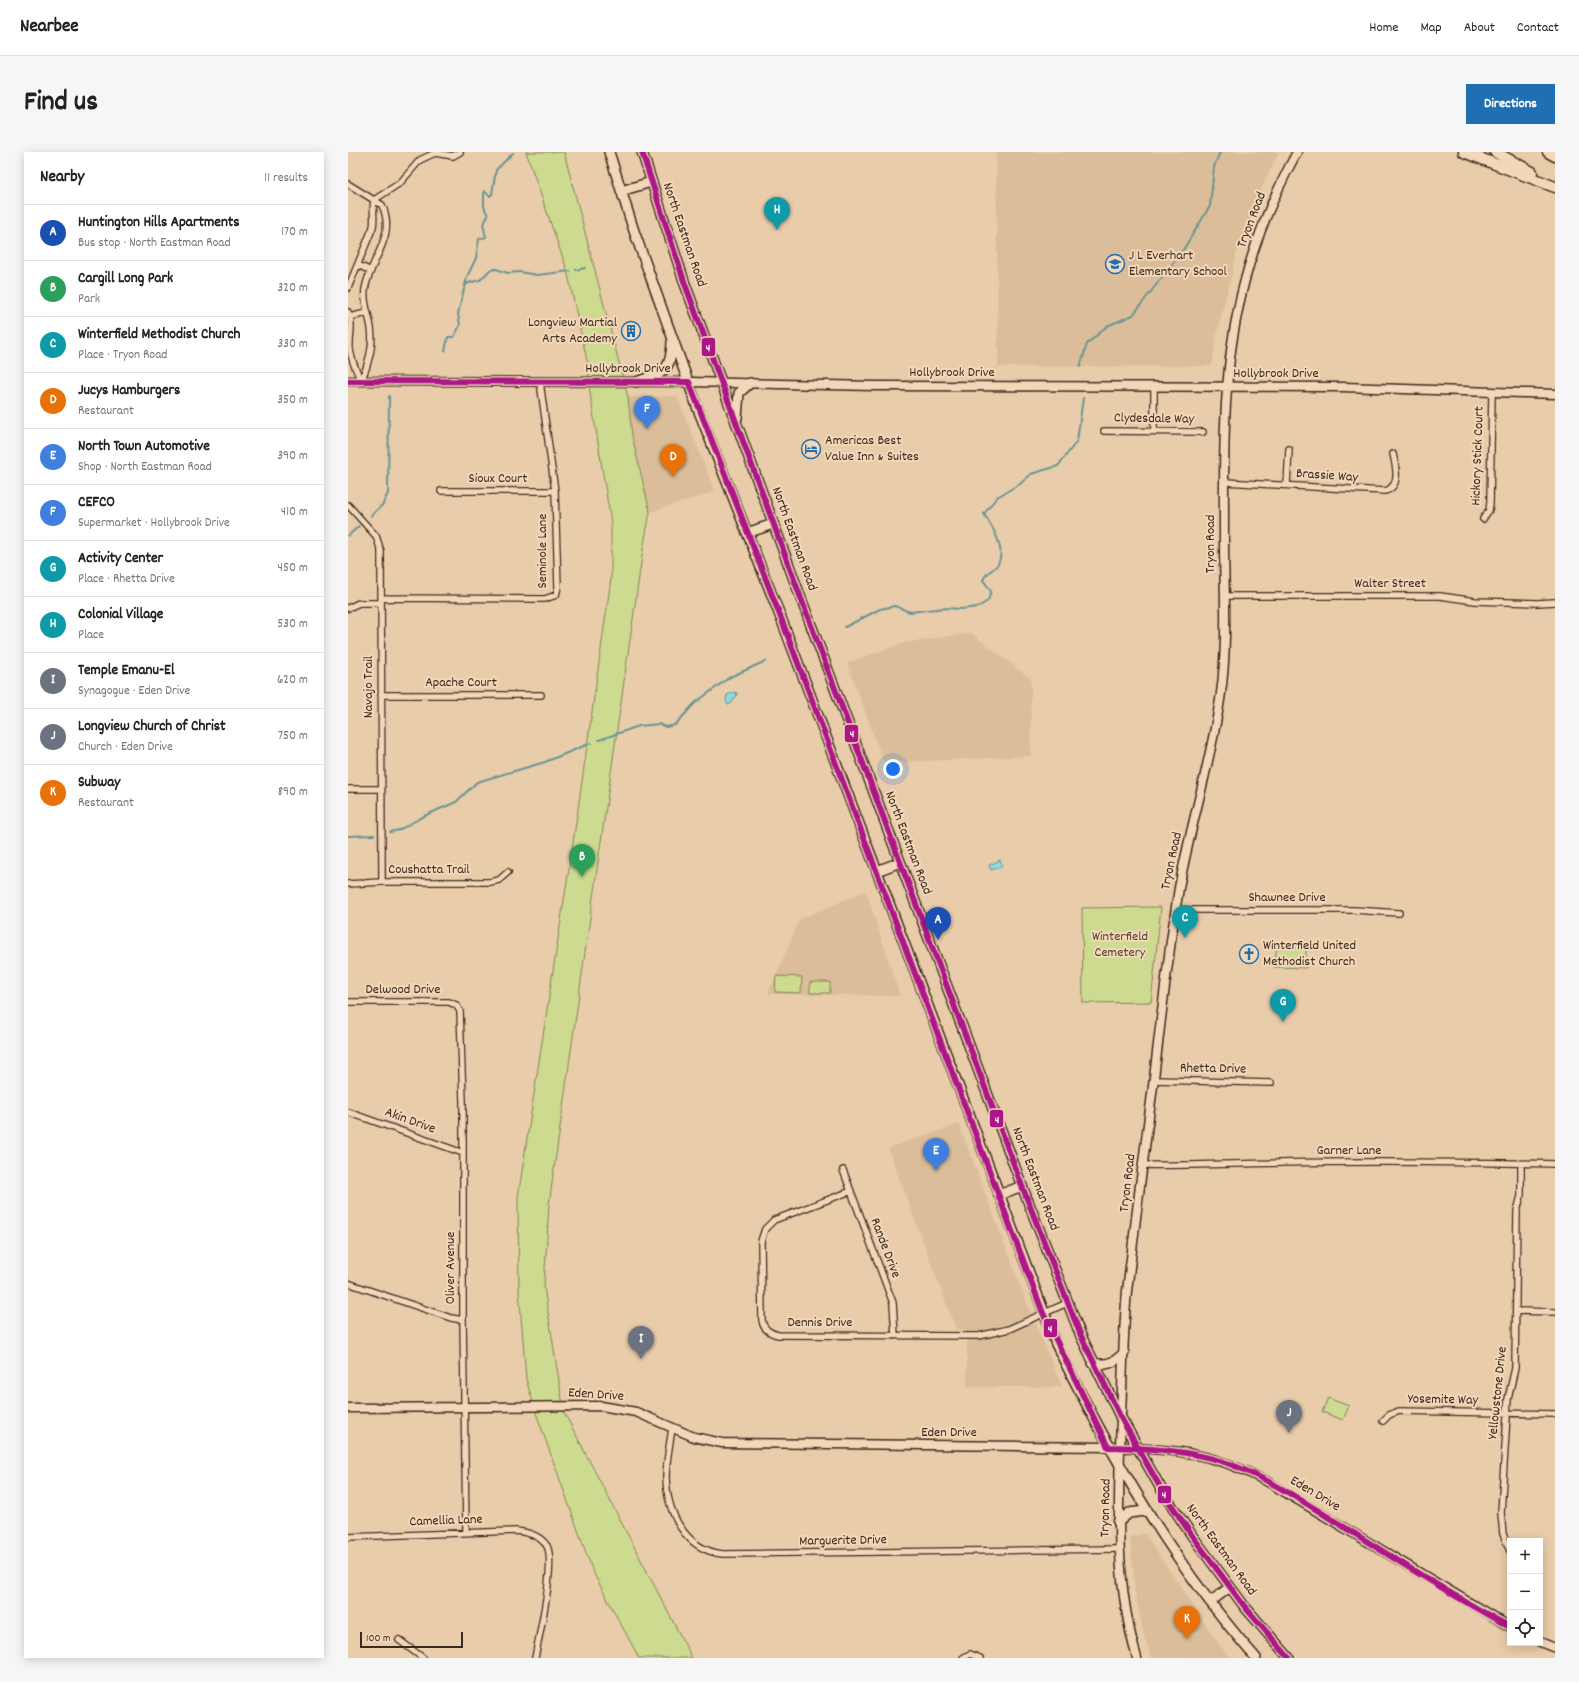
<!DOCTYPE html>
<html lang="en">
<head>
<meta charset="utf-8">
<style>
  body { margin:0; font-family:Dekko,sans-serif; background:#f6f6f6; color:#222 }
  .controls { position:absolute; right:12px; bottom:12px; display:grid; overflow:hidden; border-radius:0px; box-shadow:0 2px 10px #0003 }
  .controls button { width:36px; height:36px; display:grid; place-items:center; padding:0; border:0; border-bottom:1px solid #e0e0e0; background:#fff; color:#222; font:20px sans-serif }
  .scale { position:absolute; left:12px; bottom:10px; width:103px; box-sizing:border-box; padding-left:4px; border:2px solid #3b2a1e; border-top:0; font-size:11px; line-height:14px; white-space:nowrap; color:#3b2a1e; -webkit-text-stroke:3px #f3d7b9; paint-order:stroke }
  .you { position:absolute; left:545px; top:617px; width:14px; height:14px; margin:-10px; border:3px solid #fff; border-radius:50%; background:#1a73e8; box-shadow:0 0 0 6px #1a73e833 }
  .badge { display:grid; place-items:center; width:26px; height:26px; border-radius:50%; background:#1f6fb2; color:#fff; font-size:13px; font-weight:700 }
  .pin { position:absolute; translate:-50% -33px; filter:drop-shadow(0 1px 2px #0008) }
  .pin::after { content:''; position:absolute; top:21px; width:14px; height:12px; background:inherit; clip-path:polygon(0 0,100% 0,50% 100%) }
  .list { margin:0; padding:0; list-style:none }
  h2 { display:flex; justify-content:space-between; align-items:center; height:52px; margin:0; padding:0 16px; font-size:17px }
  h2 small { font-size:13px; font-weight:400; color:#767676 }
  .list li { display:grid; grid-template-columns:26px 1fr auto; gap:12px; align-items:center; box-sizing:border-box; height:56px; padding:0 16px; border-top:1px solid #e0e0e0 }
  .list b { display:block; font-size:15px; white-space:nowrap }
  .list p { margin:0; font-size:13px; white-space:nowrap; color:#767676 }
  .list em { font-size:13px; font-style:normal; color:#767676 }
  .icon { flex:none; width:22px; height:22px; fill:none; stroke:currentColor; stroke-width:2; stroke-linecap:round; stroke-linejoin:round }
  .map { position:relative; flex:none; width:1207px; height:1506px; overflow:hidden; border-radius:0px }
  header { display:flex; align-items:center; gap:24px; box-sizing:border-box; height:56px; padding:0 20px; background:#fff; border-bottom:1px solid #e0e0e0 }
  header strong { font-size:19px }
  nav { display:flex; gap:22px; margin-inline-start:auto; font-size:14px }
  .intro { display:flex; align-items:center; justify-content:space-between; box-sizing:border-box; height:96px; padding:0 24px }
  h1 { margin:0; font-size:28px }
  .button { padding:10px 18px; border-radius:0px; background:#1f6fb2; color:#fff; font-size:14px; font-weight:700 }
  main { display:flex; gap:24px; padding:0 24px }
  aside { flex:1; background:#fff; border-radius:0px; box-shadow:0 2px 10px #0003 }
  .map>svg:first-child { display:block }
</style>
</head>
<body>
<header>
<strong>Nearbee</strong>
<nav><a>Home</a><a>Map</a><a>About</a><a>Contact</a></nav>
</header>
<div class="intro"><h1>Find us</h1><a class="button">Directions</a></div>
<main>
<aside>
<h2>Nearby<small>11 results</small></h2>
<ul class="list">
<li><span class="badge" style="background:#1a4fb4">A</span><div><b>Huntington Hills Apartments</b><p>Bus stop · North Eastman Road</p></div><em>170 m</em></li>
<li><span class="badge" style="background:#2e9e5b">B</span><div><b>Cargill Long Park</b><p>Park</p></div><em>320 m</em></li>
<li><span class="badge" style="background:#0f9aa8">C</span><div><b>Winterfield Methodist Church</b><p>Place · Tryon Road</p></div><em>330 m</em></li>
<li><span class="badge" style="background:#e8710a">D</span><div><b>Jucys Hamburgers</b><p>Restaurant</p></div><em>350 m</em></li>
<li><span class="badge" style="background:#3f7fe0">E</span><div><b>North Town Automotive</b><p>Shop · North Eastman Road</p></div><em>390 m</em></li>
<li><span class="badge" style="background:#3f7fe0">F</span><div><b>CEFCO</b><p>Supermarket · Hollybrook Drive</p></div><em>410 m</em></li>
<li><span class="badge" style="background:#0f9aa8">G</span><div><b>Activity Center</b><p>Place · Rhetta Drive</p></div><em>450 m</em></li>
<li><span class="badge" style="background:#0f9aa8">H</span><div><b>Colonial Village</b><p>Place</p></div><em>530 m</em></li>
<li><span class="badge" style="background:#6b7280">I</span><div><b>Temple Emanu-El</b><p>Synagogue · Eden Drive</p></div><em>620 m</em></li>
<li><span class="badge" style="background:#6b7280">J</span><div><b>Longview Church of Christ</b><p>Church · Eden Drive</p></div><em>750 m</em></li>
<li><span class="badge" style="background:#e8710a">K</span><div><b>Subway</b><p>Restaurant</p></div><em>890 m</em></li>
</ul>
</aside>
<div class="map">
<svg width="1207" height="1506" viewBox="0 0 1207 1506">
  <rect width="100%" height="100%" fill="#e9ccaa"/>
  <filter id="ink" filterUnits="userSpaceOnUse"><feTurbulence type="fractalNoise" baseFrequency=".025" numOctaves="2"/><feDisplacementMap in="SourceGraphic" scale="8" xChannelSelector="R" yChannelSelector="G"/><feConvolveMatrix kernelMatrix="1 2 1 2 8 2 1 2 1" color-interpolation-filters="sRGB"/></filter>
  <g filter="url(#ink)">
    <path fill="#dbbe99" d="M648,0H931L917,29L889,100L869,181L864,214L650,215Z
      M329,244L367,340L302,360L284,284L280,245Z
      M623,481L683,527V604L536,611L499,511L555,491Z
      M518,739L552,844L420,842L452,767Z
      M611,972L679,1151L714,1235H619V1178H608L540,996Z
      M796,1381L873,1495L883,1506H804L797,1488L787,1441L782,1385Z"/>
    <path fill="#ccdb8f" stroke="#848256" d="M178,0H216L280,245L284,284L302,360L295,397L201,1052L196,1135L216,1260L344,1506H291L245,1420L188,1261L178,1227L171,1138L170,1045L228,671L263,427V371L242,241L240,213L219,118Z
      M813,755L803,850L735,851L734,756Z
      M929,795L958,796V816L926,815Z
      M428,824L454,825L453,841L427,840Z
      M462,830H482V841H462Z
      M980,1246L1001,1254L995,1268L974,1260Z"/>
    <path fill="#8adce1" stroke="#6a9593" d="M386,540L389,541L388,545L385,548L384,551L380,553L378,549L379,543Z
      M652,708L654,714L643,718L641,713Z"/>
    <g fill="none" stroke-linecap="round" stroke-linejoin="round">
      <path stroke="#6a9593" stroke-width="2" d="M228,118L237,116
        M117,134L120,131L132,128L142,118L148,117L160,121L172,120L189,123L222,119
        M97,199L100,185H106L112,173L110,162L119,125L128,106L131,87L138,85L135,72C144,60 138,64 136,54C136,49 136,44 136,39L142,44L144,42L148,18L165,1
        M732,215L739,192L759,174L785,163L835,98L862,54L866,15L872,0
        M23,364L35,352L40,341L41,244
        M0,384L11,374
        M497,475L532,457L547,454L562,460L597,456L614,457L630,455L640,449L643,439L635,428C637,421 646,418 650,412C658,398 644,374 636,362L649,345L672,332L683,322L710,314L729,289L735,246
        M251,588L291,574L311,572L318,575L327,573L347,551L382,525L418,509
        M42,680L51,678L76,664L108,650L129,630L197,610L243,591
        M0,684L26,683"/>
      <defs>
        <path id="street" d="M89,0L87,1L105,4L112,0
          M0,32L34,53C49,85 22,107 17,137C15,151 21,162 23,176C26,193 20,214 13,229C8,218 3,208 2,197C1,182 6,175 0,160
          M26,48L52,31L72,8L87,1
          M10,113L23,119
          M0,136L25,75C27,66 24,58 26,48
          M2,165L18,161
          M806,234V279
          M756,279L855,280
          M877,330L1037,339C1053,335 1048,315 1045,302
          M939,333L941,297
          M93,339H207
          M0,353L28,384L33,399L34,730
          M1135,367L1141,358L1142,351L1144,241
          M876,444H1092L1127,449L1190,451L1207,450
          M34,446L197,447L208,443L210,435L207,339L192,230
          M0,456L11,451H33
          M33,543H193
          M0,637H33
          M0,732L34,730H142L151,728L160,720
          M828,758H1006L1051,761
          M0,850H101L108,853L112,859L115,949V1168L118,1380
          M806,928L923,931
          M0,960L115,1001
          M795,1013C840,1014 886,1012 931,1011C1023,1009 1115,1010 1207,1012
          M495,1018L545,1151L547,1184
          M503,1039L426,1068L417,1077L413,1089L414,1168C415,1177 421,1181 430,1183L631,1184L661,1177L719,1151
          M0,1131L103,1166L115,1168
          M1168,1159L1207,1160
          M1035,1269L1041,1263L1051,1259L1207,1262
          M324,1276C322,1292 318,1309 318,1325C319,1361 337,1398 375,1402L771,1397
          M0,1385L167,1379C179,1380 192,1383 199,1394C208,1411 191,1484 187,1506
          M1162,1399L1155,1382L1153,1361L1160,1247L1167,1216L1169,1059L1173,1044V1012
          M51,1488L75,1506
          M615,1506L622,1502L632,1506"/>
        <path id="secondary" d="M0,229L341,230L526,234L996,235L1207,242
          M0,1256L253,1254L288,1260L346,1285L374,1291L760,1295C824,1297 863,1299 920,1330L1162,1475
          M1192,1490L1207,1496
          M789,1506C765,1426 771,1344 773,1262C775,1221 775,1180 779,1139C787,1071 796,1002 805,934C813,868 820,801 831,736C843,670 864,607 873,541C880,490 876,438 876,387C876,312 874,232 890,158C901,102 922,50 949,0"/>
        <path id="primary" d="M261,0L286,79L350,257L433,466L708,1192C763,1304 825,1412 908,1506
          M294,0L337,132L454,449L674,1034L733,1184L773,1266L816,1342L845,1385L897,1455L941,1506
          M273,39L303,30
          M288,230C315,221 323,221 324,190
          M389,266L391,241L402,231
          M399,381L425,372
          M529,719L552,710
          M651,1043L674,1034
          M745,1211C759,1214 766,1211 776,1201
          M770,1370L781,1361L798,1359
          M862,1450L882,1435"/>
        <path id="highway" d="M1116,0L1207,35
          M1147,0L1184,20
          M1200,0L1207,4"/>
      </defs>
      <use href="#street" stroke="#3b2a1e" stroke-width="8"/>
      <use href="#secondary" stroke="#3b2a1e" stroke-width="11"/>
      <use href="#primary" stroke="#3b2a1e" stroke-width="12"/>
      <use href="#highway" stroke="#3b2a1e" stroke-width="13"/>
      <use href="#street" stroke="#f3d7b9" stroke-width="5.5"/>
      <use href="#secondary" stroke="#f3d7b9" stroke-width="8"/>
      <use href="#primary" stroke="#f3d7b9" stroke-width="9"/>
      <use href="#highway" stroke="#f3d7b9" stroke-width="10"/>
      <defs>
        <path id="bus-1" d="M294,0L337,132L454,449L674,1034L733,1184L773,1266L816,1342L845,1385L897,1455L941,1506
          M0,229L341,230L433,466L695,1161L760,1295C800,1296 838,1298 876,1310C916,1324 953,1348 988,1370C1046,1406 1102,1443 1162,1475"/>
      </defs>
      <use href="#bus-1" stroke="#f3d7b9" stroke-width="9"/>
      <use href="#bus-1" stroke="#ad1687" stroke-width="6"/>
    </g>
  </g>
  <defs>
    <symbol id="school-ring" viewBox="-11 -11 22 22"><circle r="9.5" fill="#f3d7b9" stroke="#1f6fb2" stroke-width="1.5"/><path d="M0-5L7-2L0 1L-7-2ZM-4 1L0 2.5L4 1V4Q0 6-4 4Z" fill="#1f6fb2"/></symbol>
    <symbol id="building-ring" viewBox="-11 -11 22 22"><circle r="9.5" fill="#f3d7b9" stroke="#1f6fb2" stroke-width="1.5"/><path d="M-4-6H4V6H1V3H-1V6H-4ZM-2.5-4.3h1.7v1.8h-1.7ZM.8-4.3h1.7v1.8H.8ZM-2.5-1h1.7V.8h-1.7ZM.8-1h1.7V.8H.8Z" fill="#1f6fb2"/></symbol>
    <symbol id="hotel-ring" viewBox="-11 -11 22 22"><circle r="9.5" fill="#f3d7b9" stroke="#1f6fb2" stroke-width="1.5"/><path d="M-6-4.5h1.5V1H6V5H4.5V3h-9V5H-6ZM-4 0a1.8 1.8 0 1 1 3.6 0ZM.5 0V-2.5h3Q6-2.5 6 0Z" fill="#1f6fb2"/></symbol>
    <symbol id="church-ring" viewBox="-11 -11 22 22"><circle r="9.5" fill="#f3d7b9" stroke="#1f6fb2" stroke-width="1.5"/><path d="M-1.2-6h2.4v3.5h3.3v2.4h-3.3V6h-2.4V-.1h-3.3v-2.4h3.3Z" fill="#1f6fb2"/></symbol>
  </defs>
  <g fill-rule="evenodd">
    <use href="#school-ring" x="756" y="101" width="22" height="22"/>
    <use href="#building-ring" x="272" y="168" width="22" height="22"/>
    <use href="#hotel-ring" x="452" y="286" width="22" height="22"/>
    <use href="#church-ring" x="890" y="791" width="22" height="22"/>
  </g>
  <g text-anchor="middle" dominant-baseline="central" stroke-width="4" stroke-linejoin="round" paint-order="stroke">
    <g font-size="14" fill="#3b2a1e" stroke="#f3d7b9">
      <text transform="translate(904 68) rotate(-69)">Tryon Road</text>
      <text transform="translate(336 83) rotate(71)">North Eastman Road</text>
      <text x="280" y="217">Hollybrook Drive</text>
      <text x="604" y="221">Hollybrook Drive</text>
      <text x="928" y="222">Hollybrook Drive</text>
      <text transform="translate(806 267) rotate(1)">Clydesdale Way</text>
      <text transform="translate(1130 304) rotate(-88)">Hickory Stick Court</text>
      <text transform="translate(979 324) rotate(4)">Brassie Way</text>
      <text x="150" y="327">Sioux Court</text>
      <text transform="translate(446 387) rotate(70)">North Eastman Road</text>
      <text transform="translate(863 392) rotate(-90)">Tryon Road</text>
      <text transform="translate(195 399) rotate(-90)">Seminole Lane</text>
      <text x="1042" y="432">Walter Street</text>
      <text x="113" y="531">Apache Court</text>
      <text transform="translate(21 535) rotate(-90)">Navajo Trail</text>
      <text transform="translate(560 691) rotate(69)">North Eastman Road</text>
      <text transform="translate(824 709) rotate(-78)">Tryon Road</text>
      <text x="81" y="718">Coushatta Trail</text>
      <text x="939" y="746">Shawnee Drive</text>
      <text x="55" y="838">Delwood Drive</text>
      <text transform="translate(865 917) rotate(1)">Rhetta Drive</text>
      <text transform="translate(62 969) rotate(20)">Akin Drive</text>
      <text x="1001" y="999">Garner Lane</text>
      <text transform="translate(687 1027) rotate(69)">North Eastman Road</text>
      <text transform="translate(780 1031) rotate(-83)">Tryon Road</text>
      <text transform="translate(537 1096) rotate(69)">Rande Drive</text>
      <text transform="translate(103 1116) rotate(-90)">Oliver Avenue</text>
      <text x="472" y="1171">Dennis Drive</text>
      <text transform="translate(1150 1241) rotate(-84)">Yellowstone Drive</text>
      <text transform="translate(248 1243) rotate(4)">Eden Drive</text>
      <text transform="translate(1095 1248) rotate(1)">Yosemite Way</text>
      <text x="601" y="1281">Eden Drive</text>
      <text transform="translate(967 1342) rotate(31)">Eden Drive</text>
      <text transform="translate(758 1356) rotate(-89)">Tryon Road</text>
      <text transform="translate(98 1369) rotate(-2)">Camellia Lane</text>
      <text transform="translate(495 1389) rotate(-1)">Marguerite Drive</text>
      <text transform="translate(873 1398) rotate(54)">North Eastman Road</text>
    </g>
    <g font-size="14" fill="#3b2a1e" stroke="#f3d7b9" text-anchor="start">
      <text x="781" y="104">J L Everhart<tspan x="781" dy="16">Elementary School</tspan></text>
      <text x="269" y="171" text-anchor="end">Longview Martial<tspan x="269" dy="16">Arts Academy</tspan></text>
      <text x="477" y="289">Americas Best<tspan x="477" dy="16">Value Inn &amp; Suites</tspan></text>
      <text x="915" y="794">Winterfield United<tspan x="915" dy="16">Methodist Church</tspan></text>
    </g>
    <g font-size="14" fill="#51452f" stroke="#f3d7b9">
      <text x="772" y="785">Winterfield<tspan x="772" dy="16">Cemetery</tspan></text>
    </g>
  </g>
  <g stroke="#f3d7b9" stroke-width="1.5">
    <rect x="353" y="185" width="15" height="20" rx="4" fill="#ad1687"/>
    <rect x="496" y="572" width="15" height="19" rx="4" fill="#ad1687"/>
    <rect x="641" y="957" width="15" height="19" rx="4" fill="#ad1687"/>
    <rect x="695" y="1166" width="15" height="20" rx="4" fill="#ad1687"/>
    <rect x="809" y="1333" width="15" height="19" rx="4" fill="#ad1687"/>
  </g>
  <g font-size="11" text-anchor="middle" font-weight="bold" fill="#fff">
    <text x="360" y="199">4</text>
    <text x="504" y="585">4</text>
    <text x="649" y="971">4</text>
    <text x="702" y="1180">4</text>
    <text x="816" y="1346">4</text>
  </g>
</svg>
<div class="controls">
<button>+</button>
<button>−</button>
<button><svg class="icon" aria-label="locate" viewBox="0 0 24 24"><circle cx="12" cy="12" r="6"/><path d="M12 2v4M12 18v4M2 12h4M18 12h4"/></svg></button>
</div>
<div class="scale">100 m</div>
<div class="you"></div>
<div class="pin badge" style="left:590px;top:788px;background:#1a4fb4">A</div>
<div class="pin badge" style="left:234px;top:725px;background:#2e9e5b">B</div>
<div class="pin badge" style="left:837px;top:786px;background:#0f9aa8">C</div>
<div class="pin badge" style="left:325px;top:325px;background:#e8710a">D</div>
<div class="pin badge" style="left:588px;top:1019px;background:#3f7fe0">E</div>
<div class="pin badge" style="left:299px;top:277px;background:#3f7fe0">F</div>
<div class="pin badge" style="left:935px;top:870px;background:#0f9aa8">G</div>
<div class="pin badge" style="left:429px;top:78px;background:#0f9aa8">H</div>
<div class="pin badge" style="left:293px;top:1207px;background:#6b7280">I</div>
<div class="pin badge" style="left:941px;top:1281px;background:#6b7280">J</div>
<div class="pin badge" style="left:839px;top:1487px;background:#e8710a">K</div>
</div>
</main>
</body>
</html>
